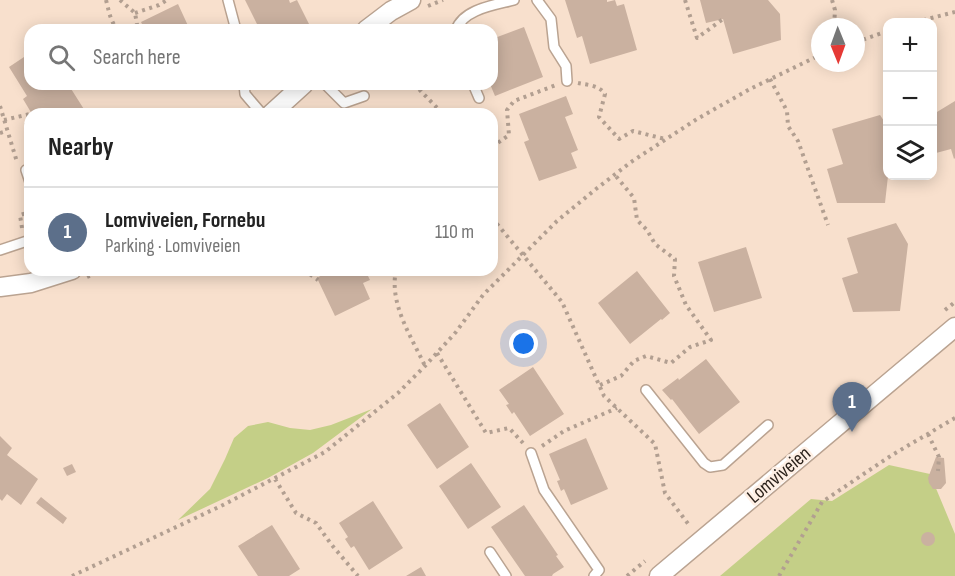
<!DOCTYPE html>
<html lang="en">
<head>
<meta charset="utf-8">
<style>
  body { margin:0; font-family:"Sofia Sans Condensed",sans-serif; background:#f6f6f6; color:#222 }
  .controls { position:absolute; right:18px; top:18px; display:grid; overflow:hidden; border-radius:12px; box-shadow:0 3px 15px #0003 }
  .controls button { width:54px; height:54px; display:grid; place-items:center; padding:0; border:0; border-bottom:2px solid #e0e0e0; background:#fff; color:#222; font:30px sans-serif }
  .compass { position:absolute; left:811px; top:18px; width:54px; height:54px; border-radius:50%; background:#fff; box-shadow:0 3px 15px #0003; rotate:179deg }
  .you { position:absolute; left:524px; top:344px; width:21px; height:21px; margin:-15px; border:4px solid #fff; border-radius:50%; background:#1a73e8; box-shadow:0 0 0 9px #1a73e833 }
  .badge { display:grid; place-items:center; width:39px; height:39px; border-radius:50%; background:#b45309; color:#fff; font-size:20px; font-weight:700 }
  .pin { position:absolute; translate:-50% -50px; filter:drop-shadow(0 2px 3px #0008) }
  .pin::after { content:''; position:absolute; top:32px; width:21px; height:18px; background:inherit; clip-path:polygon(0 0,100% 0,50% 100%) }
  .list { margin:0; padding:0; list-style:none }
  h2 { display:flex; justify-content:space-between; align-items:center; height:78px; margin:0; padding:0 24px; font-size:26px }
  h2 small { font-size:20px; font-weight:400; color:#767676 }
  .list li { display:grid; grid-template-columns:39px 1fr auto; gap:18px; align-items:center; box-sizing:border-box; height:90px; padding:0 24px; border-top:2px solid #e0e0e0 }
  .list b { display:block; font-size:22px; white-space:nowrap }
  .list p { margin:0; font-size:20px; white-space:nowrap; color:#767676 }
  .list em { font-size:20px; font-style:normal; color:#767676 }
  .icon { flex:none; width:33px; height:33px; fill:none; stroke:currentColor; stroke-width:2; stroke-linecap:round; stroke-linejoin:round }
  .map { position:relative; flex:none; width:955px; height:576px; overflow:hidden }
  .search { position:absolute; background:#fff; box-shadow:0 3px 15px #0003; left:24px; top:24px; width:474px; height:66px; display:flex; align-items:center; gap:15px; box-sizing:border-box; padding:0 21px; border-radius:18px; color:#767676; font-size:22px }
  .panel { position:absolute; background:#fff; box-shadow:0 3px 15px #0003; left:24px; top:108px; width:474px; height:168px; border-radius:18px }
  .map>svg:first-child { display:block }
</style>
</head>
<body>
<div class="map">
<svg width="955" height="576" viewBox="0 0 955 576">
  <rect width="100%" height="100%" fill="#f8e0cd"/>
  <path fill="#c4cf87" d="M372,409L313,453L268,478L178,520L210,489L225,459L234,438L248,426L268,422L290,428L310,430L331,425Z
    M889,465L930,474L955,534V576H720L811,499L832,501Z"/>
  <path fill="#cab1a0" d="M245,0H289L290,3L297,0L312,30H260Z
    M565,0H607V2L615,0L617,6L624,4L637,50L590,64L582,36L577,38Z
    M700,0H768L780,14L781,40L733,54L723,19L706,23Z
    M178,4L190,30H145L141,22Z
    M524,27L543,77L495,96L490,84H492V39Z
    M30,53V84H68L87,114H39L37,111L32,114L23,99L27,96L9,67Z
    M566,96L573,114L565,117L578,150L571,153L577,168L539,181L524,142L529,140L519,114Z
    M955,101V158L954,159L951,149L936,153L932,142V115Z
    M880,115L888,127V176L885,203H837L827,169L843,164L832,129Z
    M896,223L908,244L900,311L853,312L842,278L858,273L847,238Z
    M746,247L762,298L714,312L698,262Z
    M320,270H365L370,280L363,283L370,299L335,316L317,278L322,275Z
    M637,271L670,313L662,320L661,319L630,344L598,303Z
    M706,359L740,402L699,434L672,399L671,400L662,390L678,378L679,380Z
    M533,367L564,414L530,436L514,412L512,414L506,405L509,404L499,390Z
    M440,403L469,447L437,469L407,425Z
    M0,436L12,448L7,455L38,479L21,505L7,494L2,501L0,499Z
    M586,438L608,489L571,505L564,489L561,491L557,481L560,480L549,454Z
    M936,457L944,458L946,483L941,489H933L929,483L928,478Z
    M471,463L501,507L468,529L439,486Z
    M72,464L76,472L67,476L63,468Z
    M41,497L67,518L63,524L36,503Z
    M373,501L403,548L369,570L354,546L351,548L345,539L348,537L339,523Z
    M524,505L558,555L556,556L564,567L553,574L552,576H525L491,527Z
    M272,525L300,569L289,576H258L238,546Z
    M921 539a7 7 0 1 1 14 0a7 7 0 1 1-14 0Z
    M421,567L426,576H406Z"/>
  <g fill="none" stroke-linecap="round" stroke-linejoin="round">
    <defs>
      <path id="service" d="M228,0L236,30
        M537,0L551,19L554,47L566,66L567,81
        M456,30C463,9 495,5 514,0
        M244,84L245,94L262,114
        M325,84L344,103L364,96
        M473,84L479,98
        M26,170L30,182
        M0,250L30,240
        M646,390L704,463L710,467L723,465L768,425
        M531,453L544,490L599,570L594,576
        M490,552L506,576"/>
      <path id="minor" d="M366,30L391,11L411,0
        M271,114L304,84
        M0,287L31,283L72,270
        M659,576L955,327"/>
    </defs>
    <use href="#service" stroke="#baa391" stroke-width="12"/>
    <use href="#minor" stroke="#baa391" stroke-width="21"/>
    <path stroke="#b29f91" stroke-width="4" stroke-dasharray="3 4.5" stroke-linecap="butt" d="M106,0C109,11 110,21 118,30
      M120,0L135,13L138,30
      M685,0L697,38L723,19
      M832,0L835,10L834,27
      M428,6L443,0
      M135,13L159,5L167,0
      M916,22L955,12
      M856,42L888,31
      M770,79L787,111L788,126L798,141L828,225
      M578,83C587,85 599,85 605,94L599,117L619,139L633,131L665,139
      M414,84L443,114
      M0,106L17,162
      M30,116L26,122L30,130
      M4,120L30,114
      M0,133L7,131
      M492,147L509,135L507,110L514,101L556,85
      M492,218L562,302L604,396L655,444L665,493L689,525
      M22,228L20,215L30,212
      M304,270L318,280
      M396,270C389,304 411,336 425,366
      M87,277L103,270
      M945,310L955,302
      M437,353L486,433L509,428L523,443
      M600,385L621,376L634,361L646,356L671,363L690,347L711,340L686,305L674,276L675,259L655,244L647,230L637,220L634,198L615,175
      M928,434L939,457L938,471
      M542,446L564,431L617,408
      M275,479L296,513L316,523L331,544L358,576
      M72,576L223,505L325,452L398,393L425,366L456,332L483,295L557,221L596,189L631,162L697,119L750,89L820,55
      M627,576L645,561
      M779,576L822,502L892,455L955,418"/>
    <use href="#service" stroke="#fff" stroke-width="9"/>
    <use href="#minor" stroke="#fff" stroke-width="18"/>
  </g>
  <g text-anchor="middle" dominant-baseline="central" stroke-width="5" stroke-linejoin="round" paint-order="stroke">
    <g font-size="20" fill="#2c231c" stroke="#feefe4">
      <text transform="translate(779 475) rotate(-40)">Lomviveien</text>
    </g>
  </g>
</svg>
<div class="controls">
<button>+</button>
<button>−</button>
<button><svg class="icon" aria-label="layers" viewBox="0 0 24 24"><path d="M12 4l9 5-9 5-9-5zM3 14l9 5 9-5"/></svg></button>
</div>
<svg class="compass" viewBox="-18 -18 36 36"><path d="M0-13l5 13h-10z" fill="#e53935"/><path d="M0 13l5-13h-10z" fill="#767676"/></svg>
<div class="you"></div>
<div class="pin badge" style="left:852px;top:432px;background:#5c6f8a">1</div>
<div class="search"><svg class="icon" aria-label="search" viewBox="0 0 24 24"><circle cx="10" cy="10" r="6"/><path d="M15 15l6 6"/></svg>Search here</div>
<section class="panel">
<h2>Nearby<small></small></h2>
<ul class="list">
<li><span class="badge" style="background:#5c6f8a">1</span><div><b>Lomviveien, Fornebu</b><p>Parking · Lomviveien</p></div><em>110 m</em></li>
</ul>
</section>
</div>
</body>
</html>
